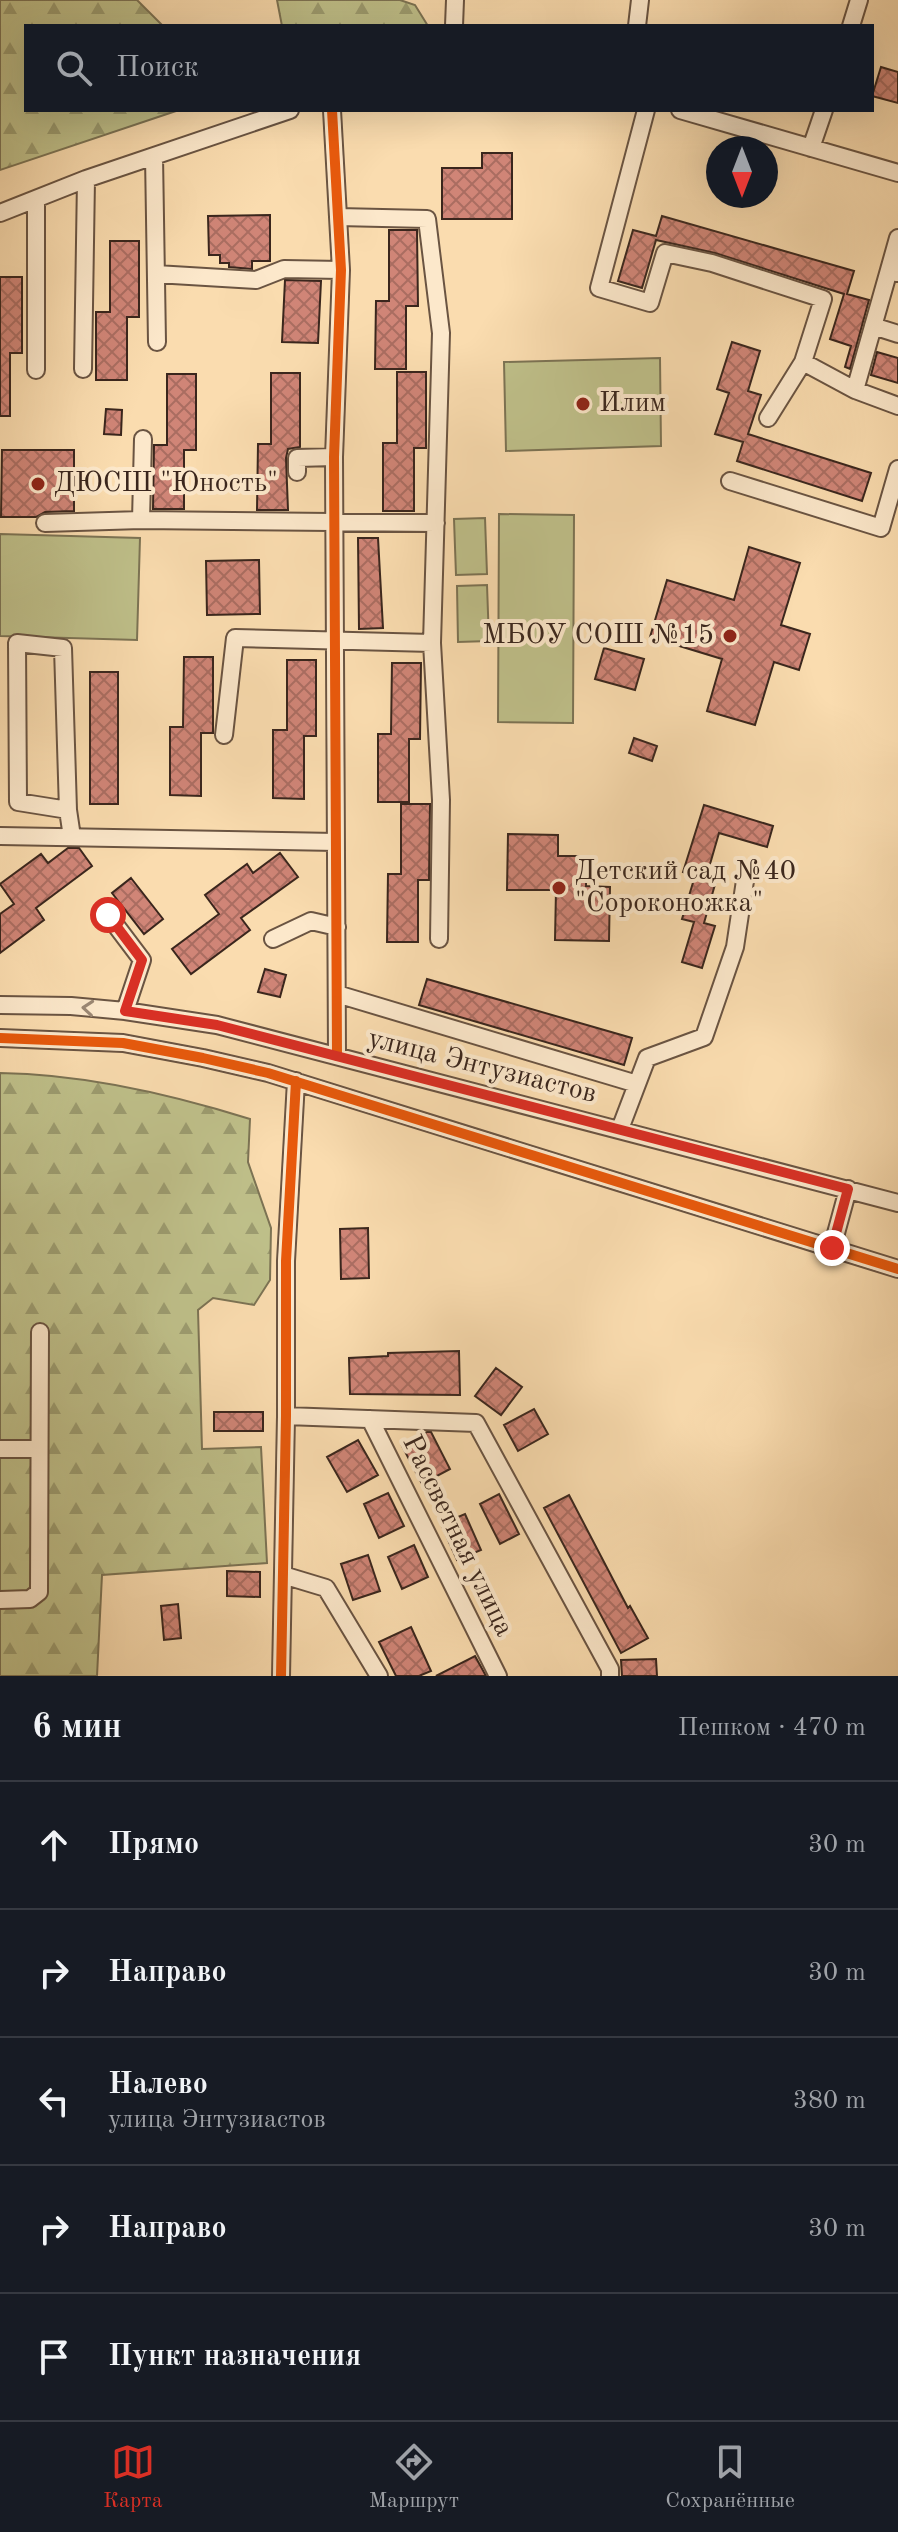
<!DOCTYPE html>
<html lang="ru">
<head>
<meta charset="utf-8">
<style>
  body { margin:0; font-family:"Old Standard TT",serif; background:#242831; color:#f1f3f6 }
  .compass { position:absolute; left:706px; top:136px; width:72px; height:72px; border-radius:50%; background:#171b24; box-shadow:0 8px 32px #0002; rotate:180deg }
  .stop { position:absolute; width:24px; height:24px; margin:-18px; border:6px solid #d93025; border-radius:50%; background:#fff }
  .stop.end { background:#d93025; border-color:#fff; box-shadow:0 2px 8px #0008 }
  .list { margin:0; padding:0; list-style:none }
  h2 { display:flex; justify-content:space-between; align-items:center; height:104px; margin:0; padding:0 32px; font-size:34px }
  h2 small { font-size:26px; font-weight:400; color:#9ea1a6 }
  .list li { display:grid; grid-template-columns:52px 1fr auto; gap:24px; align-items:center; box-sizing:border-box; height:128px; padding:0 32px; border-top:2px solid #363941 }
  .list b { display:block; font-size:30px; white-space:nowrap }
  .list p { margin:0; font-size:26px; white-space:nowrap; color:#9ea1a6 }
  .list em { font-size:26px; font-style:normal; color:#9ea1a6 }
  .icon { flex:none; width:44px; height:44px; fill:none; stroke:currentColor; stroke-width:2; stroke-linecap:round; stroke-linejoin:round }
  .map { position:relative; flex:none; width:898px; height:1676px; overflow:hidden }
  .search { position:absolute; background:#171b24; box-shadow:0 8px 32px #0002; left:24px; right:24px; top:24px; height:88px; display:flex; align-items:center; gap:20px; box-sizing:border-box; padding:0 28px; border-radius:0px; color:#9ea1a6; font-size:30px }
  .sheet { height:744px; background:#171b24 }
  nav { display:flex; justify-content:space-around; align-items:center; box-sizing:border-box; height:112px; border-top:2px solid #363941; background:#171b24; font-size:22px; color:#9ea1a6 }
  nav a { display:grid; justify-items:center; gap:4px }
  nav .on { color:#d93025 }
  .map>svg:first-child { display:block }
</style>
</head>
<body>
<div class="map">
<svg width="898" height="1676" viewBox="0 0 898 1676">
  <defs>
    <pattern id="forest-firs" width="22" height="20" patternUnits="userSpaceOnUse" patternTransform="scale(2)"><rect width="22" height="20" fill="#bfc08a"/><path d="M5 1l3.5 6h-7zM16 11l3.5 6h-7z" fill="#9c9c70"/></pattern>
    <pattern id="building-cross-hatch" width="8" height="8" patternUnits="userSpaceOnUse" patternTransform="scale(2)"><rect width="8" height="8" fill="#d08577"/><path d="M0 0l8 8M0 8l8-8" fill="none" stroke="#aa6d61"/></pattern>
  </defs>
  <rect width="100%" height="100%" fill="#fadcaf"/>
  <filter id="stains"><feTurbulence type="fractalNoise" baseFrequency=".0025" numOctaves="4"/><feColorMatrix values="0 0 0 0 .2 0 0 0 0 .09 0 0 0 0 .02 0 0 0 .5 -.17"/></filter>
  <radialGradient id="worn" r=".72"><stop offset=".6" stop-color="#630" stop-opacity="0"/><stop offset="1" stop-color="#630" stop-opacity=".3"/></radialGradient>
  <path fill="#bfc08a" stroke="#7c7354" stroke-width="2" d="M660,358L661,446L506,451L504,362Z
    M499,514L574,515L573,723L498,722Z
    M485,518L487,574L456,575L454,519Z
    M0,534L140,538L137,640L0,636Z
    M487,585L489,641L458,642L457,586Z"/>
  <path fill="url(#forest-firs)" stroke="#7c7354" stroke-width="2" d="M0,0H137L163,26H26V110H179L0,170Z
    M277,0H400L415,5L428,26H282Z
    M0,1073C84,1074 170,1094 250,1119L248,1162L271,1228L270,1280L254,1305L213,1298L198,1310L202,1449L261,1447L267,1563L102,1575L97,1676H0Z"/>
  <path fill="url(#building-cross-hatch)" stroke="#3a261d" stroke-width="2" d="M881,67L898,72V103L872,96Z
    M482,153H512V219H442V168H482Z
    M270,215V261H252V269L229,267V263H220V255H209L208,216Z
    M662,216L854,271L847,294L869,300L850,369L845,367L851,346L830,339L844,294L715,253L656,240L642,288L618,281L633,230L656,236Z
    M389,230H417L418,306H406V369H375L376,301H389Z
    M110,241H139V317H127V380H96V312H110Z
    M0,277H22V353H10V416H0Z
    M285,280L321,281L318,343L282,342Z
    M732,342L760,351L748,391L761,395L748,434L871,473L862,501L737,461L743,442L715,434L729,393L717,389Z
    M877,352L898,358V383L871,375Z
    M397,372H426V448H414V511H383V443H397Z
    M271,373H300V447L288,449L286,458L288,510H257L258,444H271Z
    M167,374H196V450H184V509H153L154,445H167Z
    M106,409L122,410L121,435L104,434Z
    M2,450H74V511L45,512L36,517H1Z
    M358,538H378L383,628L359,629Z
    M749,547L800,563L781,625L810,634L799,670L774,662L755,725L707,711L722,659L650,637L667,580L734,600Z
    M259,560L260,614L207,615L206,561Z
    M604,648L644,659L635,690L595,679Z
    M184,657H213V733H201V796L170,795V727H183Z
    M287,660H316V736H304V799L273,798V730H287Z
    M392,663H421L420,739H409V802H378V734H391Z
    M90,672H118V804H90Z
    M634,738L657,746L652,761L629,753Z
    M401,804H430L429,880H418V942H387L388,874H401Z
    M704,805L773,826L767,847L719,833L706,878L716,881L704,923L715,926L702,968L682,962L694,922L682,919L695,876L683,872Z
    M508,834L558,835V856H586V886L610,887L609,941L555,940L556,890H507Z
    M68,848H79L92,866L36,908L44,920L0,953V914L14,904L0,884L41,854L48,863Z
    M280,853L298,877L241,918L250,930L191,974L172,949L219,914L205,895L247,864L253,873Z
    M131,878L163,919L144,934L112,893Z
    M265,969L286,975L280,997L258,992Z
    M427,979L632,1038L624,1065L419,1005Z
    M368,1228L369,1278L341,1279L340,1229Z
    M459,1351L460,1395L350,1394L349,1358L388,1356V1353Z
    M496,1368L522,1387L501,1415L475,1396Z
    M534,1409L548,1434L518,1451L504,1425Z
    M214,1412H263V1431H214Z
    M427,1432H431L450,1469L422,1484L402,1446Z
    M358,1440L378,1475L347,1492L327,1457Z
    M388,1493L404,1526L379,1538L364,1504Z
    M499,1494L519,1534L500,1544L480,1504Z
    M569,1495L628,1608L630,1606L648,1638L621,1653L544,1508Z
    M465,1514L481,1550L457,1560L441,1524Z
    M414,1545L428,1577L402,1589L388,1557Z
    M368,1555L380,1591L353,1600L341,1564Z
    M227,1571L260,1572V1597L227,1596Z
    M178,1604L181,1638L164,1640L161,1606Z
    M411,1627L431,1671L419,1676H396L379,1642Z
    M475,1656L486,1676H436Z
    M656,1659L657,1676H622L621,1660Z"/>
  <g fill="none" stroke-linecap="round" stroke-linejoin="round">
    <defs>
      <path id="minor" d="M454,26L455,0
        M637,26L640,0
        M851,26L859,0
        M332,110L341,270L334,457L337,1056
        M646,110L599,288L650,303L665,253L712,263L823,299L803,362L855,390L889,270
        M680,110L898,173
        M811,148L824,110
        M154,156L157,342
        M0,213L86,179L290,110
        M338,217L427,219L441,333L432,643
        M897,273L889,270L898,238
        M156,274L256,280L284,269L341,270
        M873,326L898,334
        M83,369L86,179
        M36,370V200
        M855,390L898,406
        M768,418L803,362
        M297,472V458L334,457
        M730,481L881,528L898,469
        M141,520L143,439
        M45,523L141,520L436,523
        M224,735L235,638L432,643L441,800L439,939
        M68,810L63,648L17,643L18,802L68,810L72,837
        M0,836L336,842
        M108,915L142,960L125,1011
        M273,939L311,921L337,927
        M337,994L637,1084
        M0,1005L71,1006L125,1011L217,1025L898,1203
        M0,1038L123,1043L203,1058L268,1073L898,1269
        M620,1129L647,1058L704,1037L735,947L746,874
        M832,1248L848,1189
        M286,1416L476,1423L610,1669V1676
        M370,1419L498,1676
        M0,1449H39
        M283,1575L326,1588L379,1676
        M0,1600L30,1599L39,1592L40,1332
        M281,1676L286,1416V1261L296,1081"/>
    </defs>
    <use href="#minor" stroke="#6a5442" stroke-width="20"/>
    <use href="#minor" stroke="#fce8cb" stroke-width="16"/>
    <defs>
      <path id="cycleway" d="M332,110L341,270L334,457L337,1056
        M0,1038L123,1043L203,1058L268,1073L898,1269
        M281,1676L286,1416V1261L296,1081"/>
    </defs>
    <use href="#cycleway" stroke="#fce8cb" stroke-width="15"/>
    <use href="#cycleway" stroke="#e8590c" stroke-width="10"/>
  </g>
  <defs><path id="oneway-chevron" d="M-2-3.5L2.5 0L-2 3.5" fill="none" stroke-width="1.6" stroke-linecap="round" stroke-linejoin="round" transform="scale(2)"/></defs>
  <use stroke="#9b8774" href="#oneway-chevron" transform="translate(88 1008) rotate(-175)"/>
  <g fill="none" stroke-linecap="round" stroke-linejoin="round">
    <path stroke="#d93025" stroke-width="10" d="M108,915L142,960L125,1011L217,1025L848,1189L832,1248"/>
  </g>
  <g fill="#8f2418" stroke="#fce8cb" stroke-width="3">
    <circle cx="583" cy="404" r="8"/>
    <circle cx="38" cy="484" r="8"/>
    <circle cx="730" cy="636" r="8"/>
    <circle cx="559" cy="888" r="8"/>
  </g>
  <g text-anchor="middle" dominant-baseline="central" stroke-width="8" stroke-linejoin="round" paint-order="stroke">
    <g font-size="28" fill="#3a261d" stroke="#fce8cb" text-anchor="start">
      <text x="599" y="404">Илим</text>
      <text x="54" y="484">ДЮСШ "Юность"</text>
      <text x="714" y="636" text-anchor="end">МБОУ СОШ №15</text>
      <text x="575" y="872">Детский сад №40<tspan x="575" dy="32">"Сороконожка"</tspan></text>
    </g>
    <g font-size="28" fill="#3a261d" stroke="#fce8cb">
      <text transform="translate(482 1067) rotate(14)">улица Энтузиастов</text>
      <text transform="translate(457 1536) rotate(64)">Рассветная улица</text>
    </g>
  </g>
  <rect width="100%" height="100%" filter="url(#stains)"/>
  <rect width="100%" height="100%" fill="url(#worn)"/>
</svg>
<svg class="compass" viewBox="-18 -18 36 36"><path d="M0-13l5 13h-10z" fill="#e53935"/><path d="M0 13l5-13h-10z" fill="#9ea1a6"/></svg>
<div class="stop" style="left:108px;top:915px"></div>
<div class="stop end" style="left:832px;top:1248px"></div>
<div class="search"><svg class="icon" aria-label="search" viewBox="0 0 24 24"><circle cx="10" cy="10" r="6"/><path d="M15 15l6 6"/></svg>Поиск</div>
</div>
<section class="sheet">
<h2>6 мин<small>Пешком · 470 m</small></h2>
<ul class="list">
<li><svg class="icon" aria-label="ahead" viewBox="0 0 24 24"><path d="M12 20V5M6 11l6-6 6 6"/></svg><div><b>Прямо</b></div><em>30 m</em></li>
<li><svg class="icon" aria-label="right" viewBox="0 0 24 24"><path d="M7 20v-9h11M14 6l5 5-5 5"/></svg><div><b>Направо</b></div><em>30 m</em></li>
<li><svg class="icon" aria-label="left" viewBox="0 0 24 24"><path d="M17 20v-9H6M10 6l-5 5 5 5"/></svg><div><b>Налево</b><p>улица Энтузиастов</p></div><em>380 m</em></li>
<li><svg class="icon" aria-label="right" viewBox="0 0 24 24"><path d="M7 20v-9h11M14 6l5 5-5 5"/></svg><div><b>Направо</b></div><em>30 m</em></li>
<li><svg class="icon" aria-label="arrive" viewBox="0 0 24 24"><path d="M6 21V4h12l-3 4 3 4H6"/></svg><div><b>Пункт назначения</b></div></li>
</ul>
</section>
<nav>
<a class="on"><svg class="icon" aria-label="map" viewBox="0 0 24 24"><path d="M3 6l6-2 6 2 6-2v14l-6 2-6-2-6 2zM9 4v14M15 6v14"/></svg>Карта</a>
<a><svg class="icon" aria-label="directions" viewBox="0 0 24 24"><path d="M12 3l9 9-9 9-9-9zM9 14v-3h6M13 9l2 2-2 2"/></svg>Маршрут</a>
<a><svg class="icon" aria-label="saved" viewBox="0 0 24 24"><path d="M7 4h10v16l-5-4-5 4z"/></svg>Сохранённые</a>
</nav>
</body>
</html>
